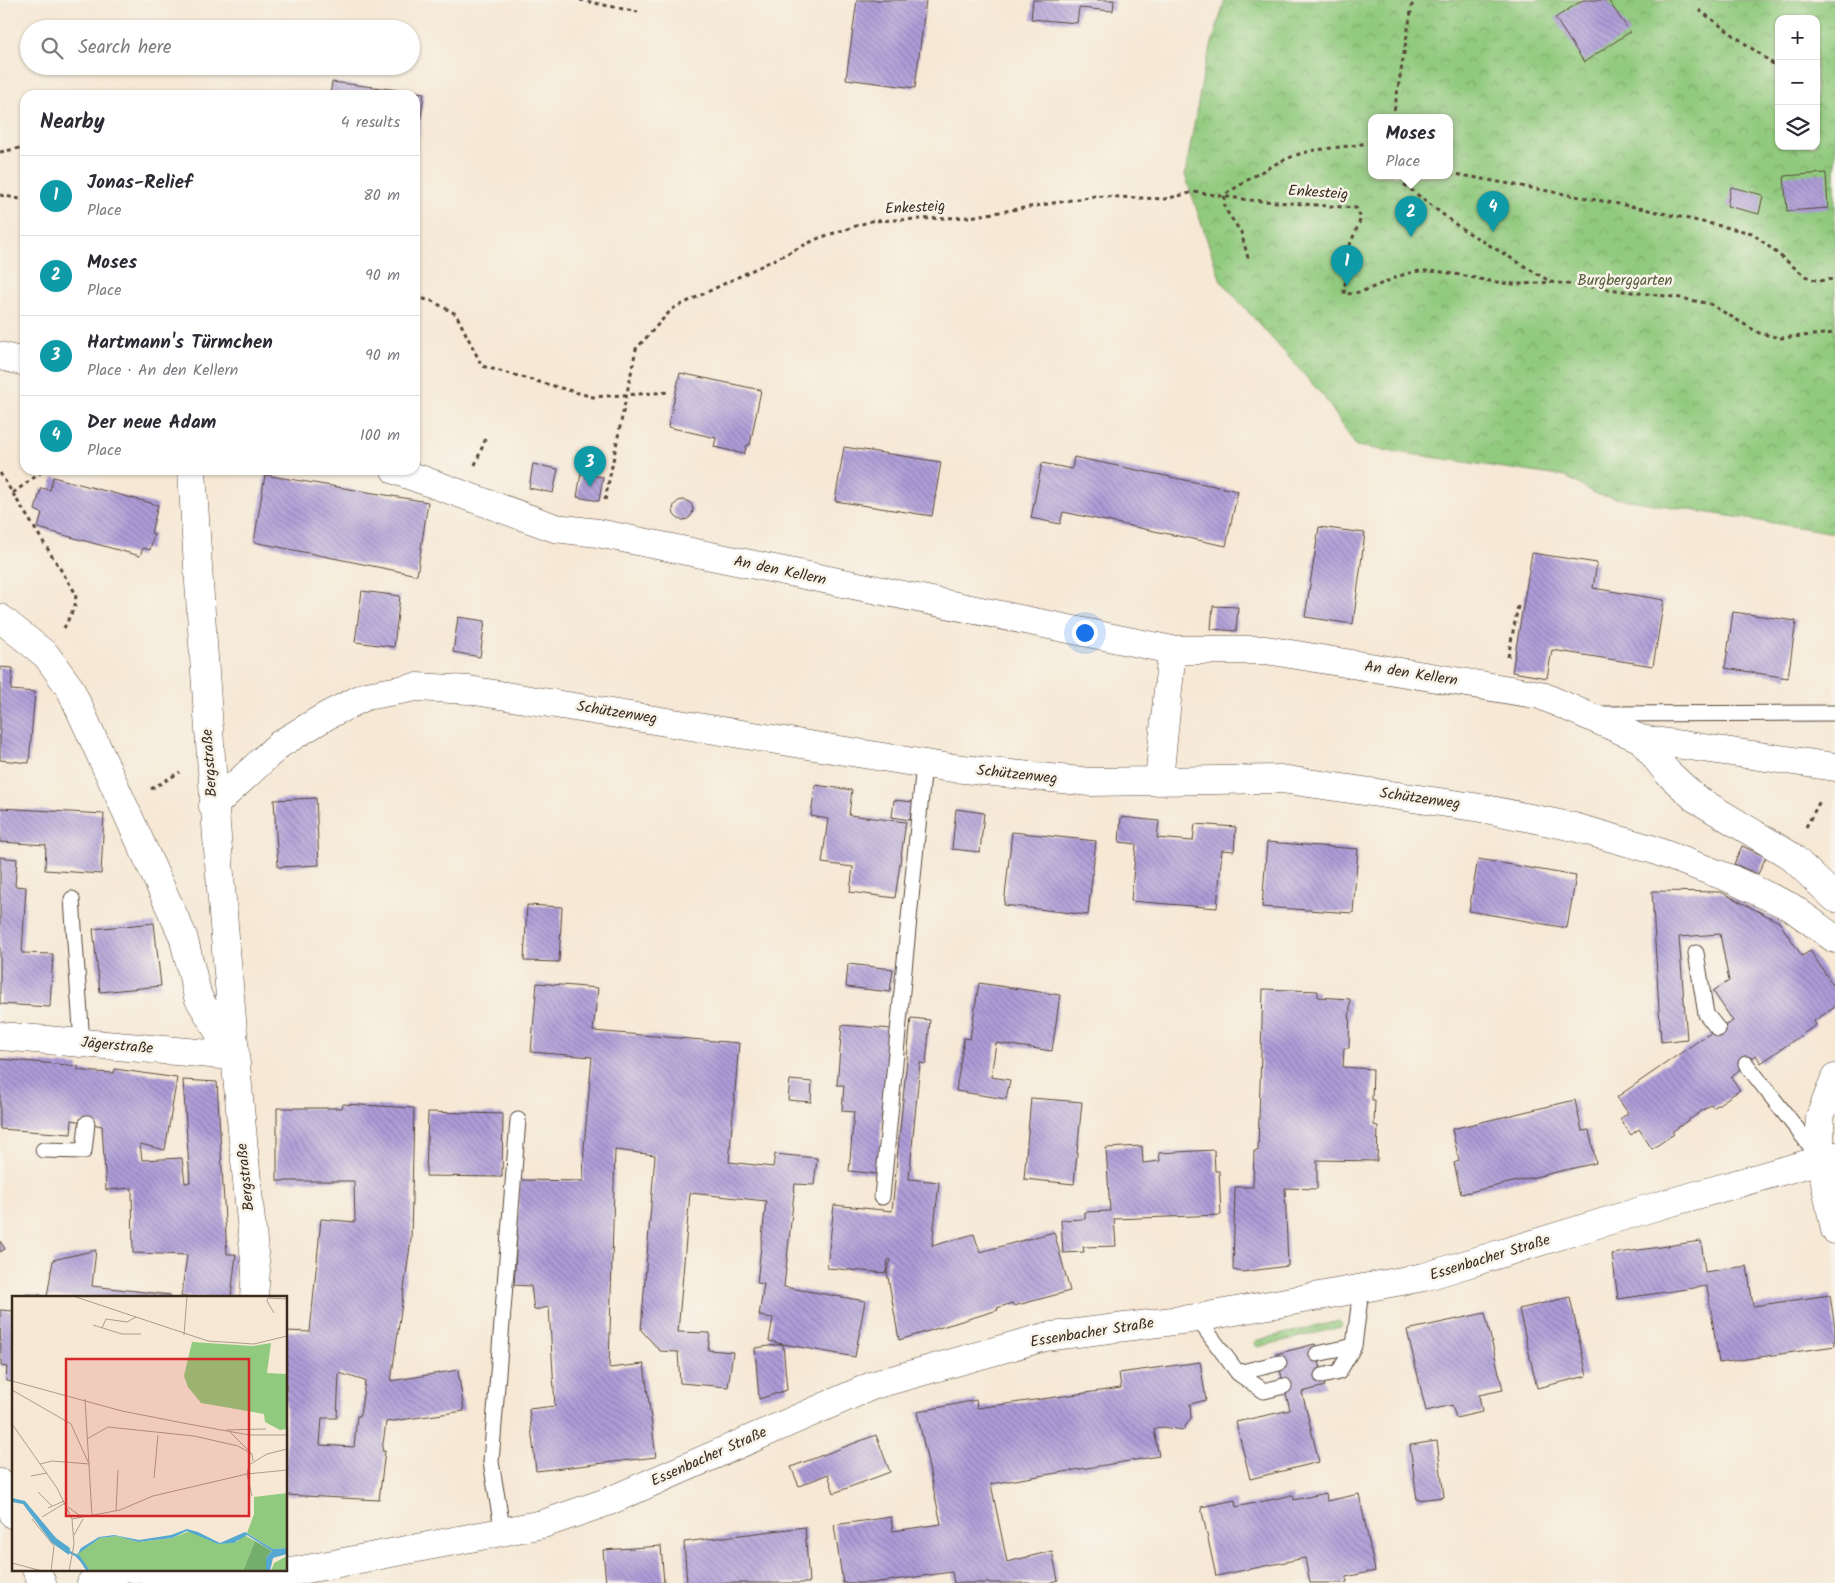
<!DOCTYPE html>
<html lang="en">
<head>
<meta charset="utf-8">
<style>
  body { margin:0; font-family:Kalam,sans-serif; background:#f7f7f7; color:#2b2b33 }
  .controls { position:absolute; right:15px; top:15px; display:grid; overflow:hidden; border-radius:10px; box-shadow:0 1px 4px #0004 }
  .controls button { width:45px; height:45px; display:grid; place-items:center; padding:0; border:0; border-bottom:1px solid #e1e1e2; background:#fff; color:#2b2b33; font:25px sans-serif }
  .you { position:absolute; left:1084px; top:632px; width:18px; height:18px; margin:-12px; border:4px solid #fff; border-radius:50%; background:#1a73e8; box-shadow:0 0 0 8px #1a73e833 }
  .badge { display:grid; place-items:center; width:32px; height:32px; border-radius:50%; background:#db2777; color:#fff; font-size:16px; font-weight:700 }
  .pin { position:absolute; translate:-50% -41px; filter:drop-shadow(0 1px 2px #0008) }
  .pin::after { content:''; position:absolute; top:26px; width:18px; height:15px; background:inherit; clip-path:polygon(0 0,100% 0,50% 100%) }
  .popup { position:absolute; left:1368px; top:114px; width:85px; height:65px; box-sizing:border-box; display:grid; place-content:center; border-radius:10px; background:#fff; filter:drop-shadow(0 1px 4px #0005); font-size:16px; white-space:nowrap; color:#7c7c81 }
  .popup b { font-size:19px; color:#2b2b33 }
  .popup::after { content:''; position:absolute; left:50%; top:100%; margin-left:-10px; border:10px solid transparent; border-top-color:#fff }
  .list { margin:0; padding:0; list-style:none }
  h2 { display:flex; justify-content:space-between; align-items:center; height:65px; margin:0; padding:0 20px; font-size:21px }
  h2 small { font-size:16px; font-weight:400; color:#7c7c81 }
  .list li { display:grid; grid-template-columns:32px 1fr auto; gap:15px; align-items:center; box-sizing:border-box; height:80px; padding:0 20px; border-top:1px solid #e1e1e2 }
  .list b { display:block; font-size:19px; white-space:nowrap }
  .list p { margin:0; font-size:16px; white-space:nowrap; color:#7c7c81 }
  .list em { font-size:16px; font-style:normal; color:#7c7c81 }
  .icon { flex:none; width:28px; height:28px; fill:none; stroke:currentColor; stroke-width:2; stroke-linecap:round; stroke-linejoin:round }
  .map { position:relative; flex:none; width:1835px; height:1583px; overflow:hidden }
  .search { position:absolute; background:#fff; box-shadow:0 1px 4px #0004; left:20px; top:20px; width:400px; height:55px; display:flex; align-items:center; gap:12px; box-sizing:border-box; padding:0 18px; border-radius:28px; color:#7c7c81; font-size:19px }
  .panel { position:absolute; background:#fff; box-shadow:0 1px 4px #0004; left:20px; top:90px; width:400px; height:385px; border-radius:15px }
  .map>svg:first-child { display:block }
</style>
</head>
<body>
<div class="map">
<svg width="1835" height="1583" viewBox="0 0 1835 1583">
  <defs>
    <pattern id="grass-dots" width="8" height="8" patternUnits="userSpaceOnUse" patternTransform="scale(1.25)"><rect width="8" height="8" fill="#91ca7e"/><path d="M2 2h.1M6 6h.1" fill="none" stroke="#78a467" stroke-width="1.8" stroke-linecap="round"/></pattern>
    <pattern id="park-crowns" width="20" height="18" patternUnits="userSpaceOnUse" patternTransform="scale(1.25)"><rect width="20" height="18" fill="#91ca7e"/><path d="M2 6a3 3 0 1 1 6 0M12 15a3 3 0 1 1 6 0" fill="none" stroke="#78a467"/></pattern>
    <pattern id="building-back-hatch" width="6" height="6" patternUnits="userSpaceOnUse" patternTransform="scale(1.25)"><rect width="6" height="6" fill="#ad9cd8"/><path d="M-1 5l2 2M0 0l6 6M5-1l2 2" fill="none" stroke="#8e7faf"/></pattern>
  </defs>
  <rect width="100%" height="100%" fill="#f7f3e8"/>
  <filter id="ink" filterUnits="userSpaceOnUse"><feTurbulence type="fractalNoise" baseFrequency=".02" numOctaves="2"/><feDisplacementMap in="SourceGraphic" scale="10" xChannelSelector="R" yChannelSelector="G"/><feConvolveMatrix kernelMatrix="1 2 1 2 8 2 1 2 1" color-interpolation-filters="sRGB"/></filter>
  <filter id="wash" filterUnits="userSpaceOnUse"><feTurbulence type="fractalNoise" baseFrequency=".0096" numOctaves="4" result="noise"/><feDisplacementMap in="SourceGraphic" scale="20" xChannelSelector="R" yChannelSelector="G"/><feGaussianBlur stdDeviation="1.12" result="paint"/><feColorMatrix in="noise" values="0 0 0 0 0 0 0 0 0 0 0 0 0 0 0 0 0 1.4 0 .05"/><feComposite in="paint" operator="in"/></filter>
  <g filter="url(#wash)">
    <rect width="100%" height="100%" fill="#f6e8d5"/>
    <path fill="url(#grass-dots)" stroke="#667a4e" d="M1339,1321L1342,1324L1341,1327L1258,1347L1254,1344L1257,1340Z"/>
    <path fill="url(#park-crowns)" stroke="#667a4e" fill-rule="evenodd" d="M1225,0H1835V533L1598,495L1566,477L1356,446L1324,397L1221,281L1185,175L1204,70ZM1779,19H1816V146H1779ZM1372,118H1450V176H1372Z"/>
    <g id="blocks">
      <path fill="url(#building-back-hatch)" fill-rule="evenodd" d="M857,0H926L915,88L846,79Z
        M1033,0H1114L1113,11L1079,8L1077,23L1031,19Z
        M1583,0H1608L1630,32L1584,62L1555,18Z
        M332,82L424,93L417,150H415V95H330Z
        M1826,173L1828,208L1787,211L1784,176Z
        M1731,187L1763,195L1759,214L1727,206Z
        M680,373L761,390L750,445H747L744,454L714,447L716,438L668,427Z
        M844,447L941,462L932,516L835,501Z
        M1074,457L1238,491L1226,546L1063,512L1060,524L1031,518L1042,463L1072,469Z
        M533,464L558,469L553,493L529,488Z
        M581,473L603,477L599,501L577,497Z
        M265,475L428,502L417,575L254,542Z
        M53,477L158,505L151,533L154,534L150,550L143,548L140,556L38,528L42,513L35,510L41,488L50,490Z
        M673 510a10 10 0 1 1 20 0a10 10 0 1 1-20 0Z
        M1319,527L1365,533L1353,624L1305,617Z
        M1532,553L1597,563L1593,588L1664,600L1653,666L1552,650L1547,678L1512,672Z
        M362,591L400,596L394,647L355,642Z
        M1213,606L1238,607L1236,631L1211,629Z
        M1733,612L1796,621L1788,678L1725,668Z
        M458,617L485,621L480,657L453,652Z
        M0,667L13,668L11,690L35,692L29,763L0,760Z
        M815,785L852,790L849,815L906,822L895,898L850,892L853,867L822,863L828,819L811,816Z
        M316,798L319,865L278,867L274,800Z
        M894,800L913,802L910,820L892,817Z
        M0,808L104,814L101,874L45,870L46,845L0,842Z
        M956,809L984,813L980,852L952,849Z
        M1121,817L1159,821L1157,838L1193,841L1195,824L1236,827L1234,851L1222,850L1217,908L1131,901L1136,844L1119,842Z
        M1012,832L1096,841L1088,915L1004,905Z
        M1267,842L1358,849L1353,913L1262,907Z
        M1742,846L1766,857L1758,874L1734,864Z
        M0,857L17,859L15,886L26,887L22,953L53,954L50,1007L0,1004Z
        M1478,859L1576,876L1567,928L1469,911Z
        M1652,891L1721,892L1779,922L1802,956L1810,951L1835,988V1007L1814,1021L1816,1025L1761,1063L1756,1055L1731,1077L1740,1090L1713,1108L1711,1105L1684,1123L1672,1132L1674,1134L1652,1149L1639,1129L1631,1135L1620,1119L1628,1113L1617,1097L1704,1037L1733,1021L1713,991L1729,981L1720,934L1679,937L1687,1039L1661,1042Z
        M527,905L562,907L559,962L524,961Z
        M154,923L161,986L100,992L93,929Z
        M848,964L893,969L890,992L846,987Z
        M537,983L598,988L593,1031L739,1043L729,1162L773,1167L775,1154L817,1158L814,1185L795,1184L784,1287L865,1301L855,1357L783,1344L787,1390L759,1399L755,1348L783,1344L769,1341L773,1318L759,1316L764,1284L757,1283L766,1201L690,1193L678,1332L710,1333L708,1350L733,1352L728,1387L680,1383L678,1352L660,1351L641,1330L655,1155L615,1150L609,1368L644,1364L656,1457L536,1471L529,1409L555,1406L549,1307L534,1310L531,1286L514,1285L520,1180L583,1181L584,1147L592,1057L531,1052Z
        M979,983L1060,995L1052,1051L996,1043L991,1077L1010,1080L1006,1099L956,1091L964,1038L970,1039Z
        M1263,989L1318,991V997L1350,999L1349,1048H1344L1343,1067L1373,1069L1372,1100H1375L1374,1125L1378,1126L1377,1161L1317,1160V1189L1285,1188L1288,1266L1242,1272L1233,1270L1235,1187H1253L1254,1151H1258Z
        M911,1018L930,1020L926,1064L920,1063L909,1179L939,1182L932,1246L974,1234L980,1252L1054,1232L1070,1291L1014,1306L1012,1303L997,1308L998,1310L899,1340L887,1271L891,1260H888L886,1273L827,1268L834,1205L892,1211Z
        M842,1025L892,1029L886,1114H882L878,1174L849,1171L854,1112L842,1111L844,1085H837Z
        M0,1059L78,1066V1070L95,1072L114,1073L115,1069L177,1078L165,1150L140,1144L142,1160L182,1158L185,1183L190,1182L183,1080L217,1082L227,1254H236L231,1297H181L187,1255L133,1253L132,1188L106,1190L102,1126L72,1120L71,1134L0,1129Z
        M790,1080L812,1082L811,1102L788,1100Z
        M1031,1098L1082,1102L1074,1184L1024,1179Z
        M1575,1100L1582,1131L1589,1130L1596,1163L1461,1194L1454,1163L1459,1161L1452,1129Z
        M343,1104L414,1108L411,1239L391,1381L458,1370L464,1411L386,1422L382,1451H385L379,1500L286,1495V1331L310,1332L321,1219L355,1222L354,1181H277V1108H342ZM339,1373L365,1381L360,1416H357L354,1447L320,1445L322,1418H337Z
        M428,1112L503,1114L502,1177L426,1176Z
        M1142,1146L1143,1163L1160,1161L1159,1153L1214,1150L1215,1171H1219L1221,1215L1114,1219L1116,1246L1083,1247L1084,1252L1063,1253L1061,1220L1085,1219V1212L1110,1211L1106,1148Z
        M0,1241L5,1249L0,1252Z
        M1701,1241L1705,1272L1747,1266L1753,1306L1830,1295L1835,1328V1346L1719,1363L1707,1286L1618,1299L1612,1254Z
        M96,1250L92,1286L170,1295V1297H47L53,1260Z
        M25,1294L41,1295V1297H25Z
        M1570,1297L1587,1376L1537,1388L1519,1309Z
        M0,1310L14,1311V1382L6,1381L7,1367L1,1366Z
        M1485,1313L1503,1390L1479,1395L1482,1412L1456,1418L1452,1405L1426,1411L1407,1330Z
        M1315,1344L1325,1386L1302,1392L1319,1462L1250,1479L1236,1422L1290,1410L1276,1354Z
        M1200,1362L1206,1400L1190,1404L1191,1418L1183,1430L1162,1427L1154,1430L1159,1456L991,1484L1007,1562L1052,1551L1058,1580L1048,1583H954L952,1572L872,1583H843L834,1525L891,1517L893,1531L941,1524L917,1412L976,1400L977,1408L1121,1388L1119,1373Z
        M876,1435L890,1472L834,1493L828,1474L799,1486L791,1467Z
        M1437,1441L1444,1497L1417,1500L1410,1445Z
        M1326,1493L1327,1501L1359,1494L1375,1571L1346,1577L1347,1582L1343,1583H1310L1305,1558L1216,1576L1201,1507L1235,1500L1236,1507L1293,1495L1294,1500Z
        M805,1527L809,1583H687L684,1542Z
        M661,1546L664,1583H606L603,1550Z"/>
    </g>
  </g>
  <g filter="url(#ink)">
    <use href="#blocks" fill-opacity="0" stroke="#574639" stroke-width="1"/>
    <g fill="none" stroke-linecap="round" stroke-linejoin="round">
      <defs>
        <path id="service" d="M1598,714L1835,713
          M72,899L82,1043
          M1696,953L1706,1014L1718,1029
          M1746,1064L1819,1157
          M43,1150L84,1151L87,1123
          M882,1197L924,764
          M1197,1318L1238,1373L1279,1363
          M1317,1354L1354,1346L1361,1290
          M1238,1373L1264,1391L1284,1386
          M1322,1376L1339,1372L1354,1346
          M503,1533L491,1462L518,1120"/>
        <path id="minor" d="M0,356L25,362
          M192,470C208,737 228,1003 256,1270L254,1297
          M395,470L555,528L598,533L1172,650H1266L1540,695L1641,739L1835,767
          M0,618L46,655L70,688L183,936L198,997L230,1051
          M1641,739L1667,772L1695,798L1791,856L1835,898
          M1159,780L1172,650
          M213,806L280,744L328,715L366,696L417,687L469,690L944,767L1090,782L1281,779L1481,808L1574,827L1651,849L1729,878L1791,907L1835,939
          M0,1036L234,1056
          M1820,1158L1835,1230"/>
        <path id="tertiary" d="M1820,1158V1117L1835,1078
          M0,1483L14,1515
          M36,1569L42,1583
          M135,1569L249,1580L543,1524L607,1502L874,1385L1045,1337L1197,1318L1424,1277L1647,1209L1835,1156
          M91,1583L122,1569"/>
      </defs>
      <use href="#service" stroke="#574639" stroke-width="17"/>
      <use href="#minor" stroke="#574639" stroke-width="29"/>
      <use href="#tertiary" stroke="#574639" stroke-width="29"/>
      <path stroke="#574639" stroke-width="3" stroke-dasharray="4 4" stroke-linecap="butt" d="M580,0L638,12
        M1699,10L1776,66
        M1393,118L1413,0
        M0,152L25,147
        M1450,173L1635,207L1752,233L1805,276L1818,281L1835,279
        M1403,176L1405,185L1459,227L1551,282L1681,298L1710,304L1759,333L1780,338L1835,333
        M0,195L25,200
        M1248,258L1241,232L1225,209L1224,195C1252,178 1278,158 1311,151C1331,147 1352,147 1372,142
        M415,297L432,301L456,314L482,366L593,397L669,392
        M475,465L486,438
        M0,473L76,594L75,606L64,628
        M13,493L44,470
        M605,500L636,349L672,309L819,238L871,221L970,217L1095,196L1165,199L1194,192L1250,200L1356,208L1361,218L1349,247L1344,294C1371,294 1394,273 1421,271C1452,270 1482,282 1513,284C1525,284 1539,283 1551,282
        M1508,657L1518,606
        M151,789L180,772
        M1806,827L1821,799"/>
      <use href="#service" stroke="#fff" stroke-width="15"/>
      <use href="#minor" stroke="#fff" stroke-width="28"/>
      <use href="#tertiary" stroke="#fff" stroke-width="28"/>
    </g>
  </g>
  <g text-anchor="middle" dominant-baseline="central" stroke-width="5" stroke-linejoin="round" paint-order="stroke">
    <g font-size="15" fill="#3b2a1e" stroke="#f7f3e8">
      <text transform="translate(1318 193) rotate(4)">Enkesteig</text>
      <text transform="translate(915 208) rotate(-3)">Enkesteig</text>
      <text transform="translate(780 571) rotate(12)">An den Kellern</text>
      <text transform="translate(1411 674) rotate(9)">An den Kellern</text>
      <text transform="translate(617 713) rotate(9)">Schützenweg</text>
      <text transform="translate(210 763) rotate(-94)">Bergstraße</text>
      <text transform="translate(1017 775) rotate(6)">Schützenweg</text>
      <text transform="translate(1420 799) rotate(8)">Schützenweg</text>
      <text transform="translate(117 1046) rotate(5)">Jägerstraße</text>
      <text transform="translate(246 1177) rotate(-96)">Bergstraße</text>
      <text transform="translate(1490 1258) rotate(-17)">Essenbacher Straße</text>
      <text transform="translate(1092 1333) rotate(-9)">Essenbacher Straße</text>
      <text transform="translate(709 1457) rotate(-24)">Essenbacher Straße</text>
    </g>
    <g font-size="15" fill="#555a3b" stroke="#f7f3e8">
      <text x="1625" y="281">Burgberggarten</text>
    </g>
  </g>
  <g transform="translate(12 1296)">
    <rect width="275" height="275" fill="#f6e8d5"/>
    <path d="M275,197V252L261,253L235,237L242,218V201ZM178,235L206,248L225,246L232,239L243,245L231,275H78L65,258L88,242L105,240L126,246L160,242Z" fill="#91ca7e"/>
    <path d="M243,245L260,255L254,262V275H231Z" fill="#74ae6d"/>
    <path d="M180,46L241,50L259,47L255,77L275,78V133L268,134L253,126L252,118L189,107L176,91L172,80ZM275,260V275H259L262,267Z" fill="#91ca7e"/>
    <path d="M0,202L13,205L44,242L58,252L57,259L40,247L11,208L0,206ZM175,233L186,236L208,247L233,236L261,253L275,252V258L261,262L258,275H254V262L260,255L235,239L222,247L206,248L175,235L160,242L126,246L105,240L88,242L66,258L78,275L64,261L69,252L87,241L102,239L127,244L159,239Z" fill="#55a8d0"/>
    <path fill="none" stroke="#55a8d0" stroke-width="2.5" d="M50,252L67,261L76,275"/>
    <path fill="none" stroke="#ab9c8c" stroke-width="1" d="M61,0L196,45L242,48L275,40M262,17L255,5L256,2L275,3M81,29L110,38H129M90,32L94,23L115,26L124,21M172,39L175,0M0,85L110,115L171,127L237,139H275M0,94L59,128L76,166M73,103L80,220M0,128L45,192L60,223L62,248L57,275M214,134L254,133M218,136L240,158M75,143L96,131L182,140L226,150L240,158L241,165M28,168L40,165L78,168M19,180L35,177M142,182L146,139M26,196L40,210M240,200L235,178L237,169L255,158L275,153M56,211L67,219L77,220M36,212L52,205M104,215L106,174M30,221L53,207M20,223L42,250L39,275M60,223L108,214L141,200L235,178L275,174M62,239L71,223M0,267L30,275"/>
    <path fill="#d62828" fill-opacity="0.15" stroke="#d62828" stroke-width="2.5" d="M54,63H237V220H54Z"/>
    <rect width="275" height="275" fill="none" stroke="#3b2a1e" stroke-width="2.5"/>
  </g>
</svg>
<div class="controls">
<button>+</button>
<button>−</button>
<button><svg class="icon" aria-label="layers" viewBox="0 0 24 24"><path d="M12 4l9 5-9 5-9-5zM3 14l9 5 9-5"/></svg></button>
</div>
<div class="you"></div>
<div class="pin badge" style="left:1347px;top:286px;background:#0f9aa8">1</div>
<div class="pin badge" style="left:1411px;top:237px;background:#0f9aa8">2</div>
<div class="popup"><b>Moses</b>Place</div>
<div class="pin badge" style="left:590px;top:487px;background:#0f9aa8">3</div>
<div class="pin badge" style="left:1493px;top:232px;background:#0f9aa8">4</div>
<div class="search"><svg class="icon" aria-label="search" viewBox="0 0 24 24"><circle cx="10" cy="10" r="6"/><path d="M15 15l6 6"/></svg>Search here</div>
<section class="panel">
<h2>Nearby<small>4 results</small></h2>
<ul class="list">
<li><span class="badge" style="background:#0f9aa8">1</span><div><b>Jonas-Relief</b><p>Place</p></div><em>80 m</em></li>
<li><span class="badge" style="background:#0f9aa8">2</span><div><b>Moses</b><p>Place</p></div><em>90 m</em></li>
<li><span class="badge" style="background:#0f9aa8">3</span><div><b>Hartmann's Türmchen</b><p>Place · An den Kellern</p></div><em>90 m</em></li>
<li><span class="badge" style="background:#0f9aa8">4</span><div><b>Der neue Adam</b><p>Place</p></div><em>100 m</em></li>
</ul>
</section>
</div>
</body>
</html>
